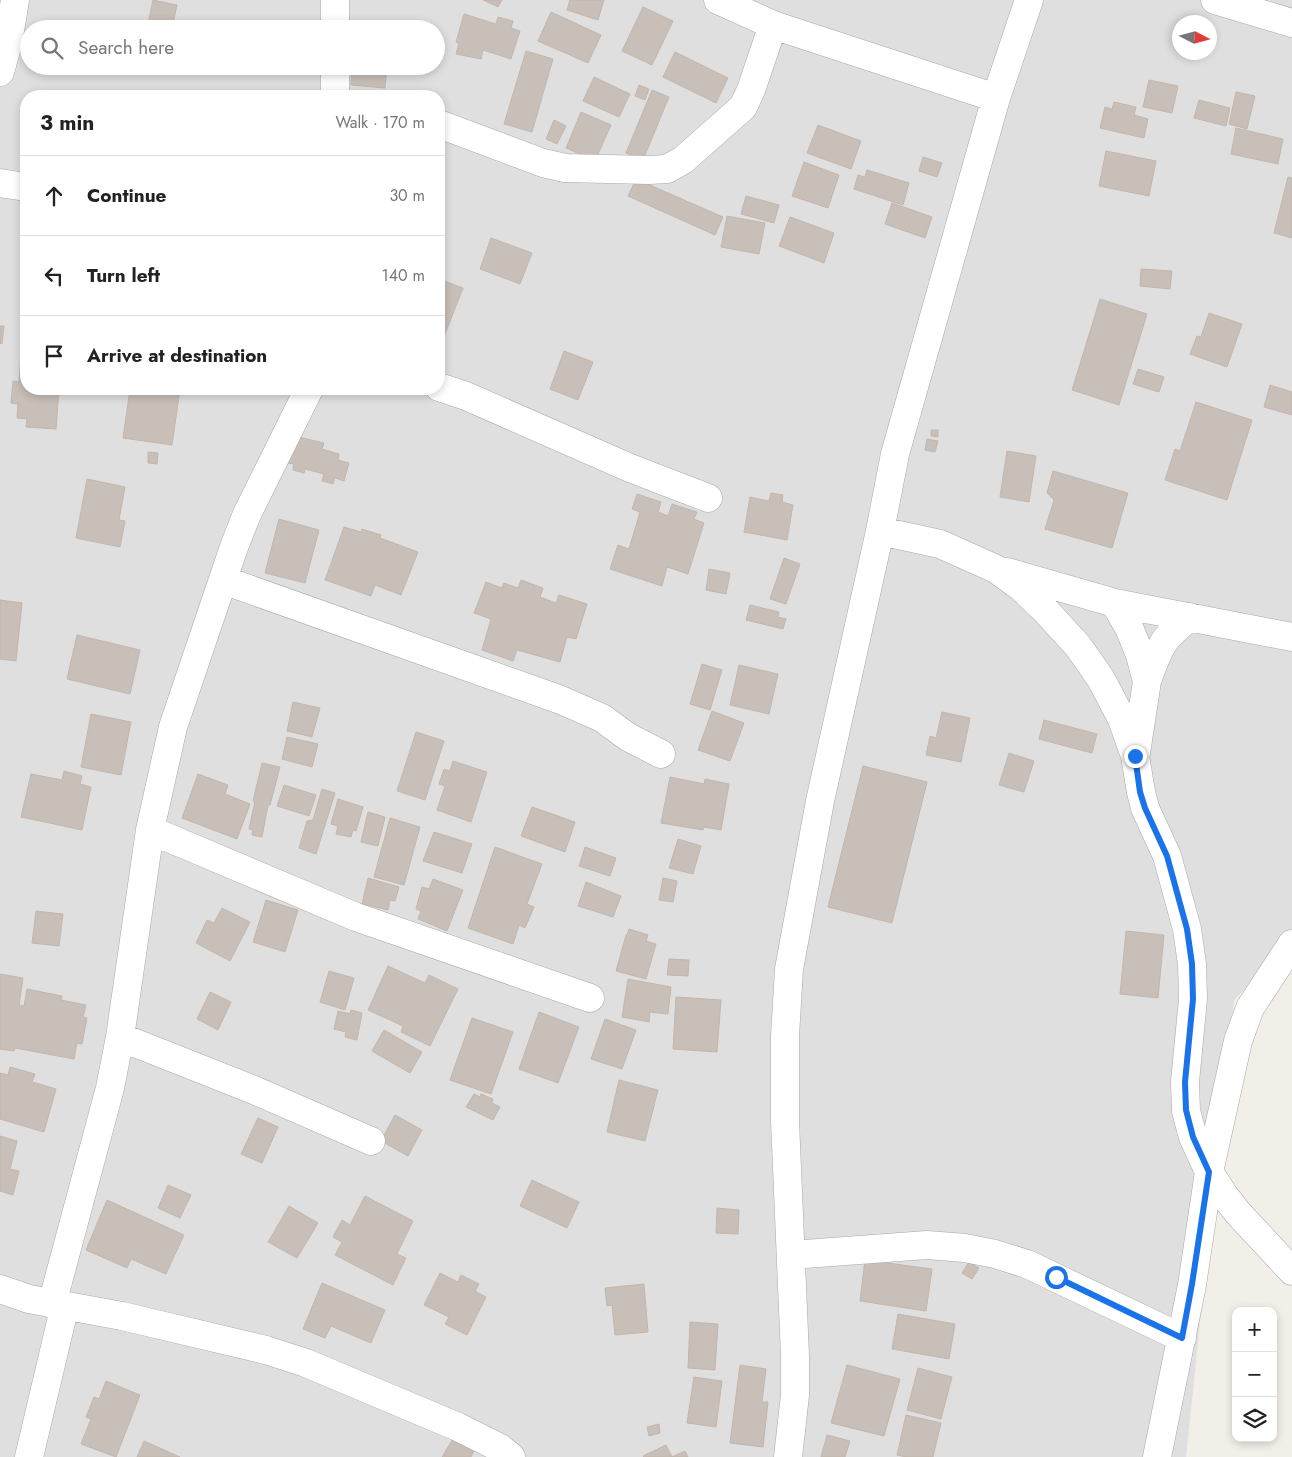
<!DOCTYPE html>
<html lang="en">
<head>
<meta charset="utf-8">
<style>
  body { margin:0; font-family:Jost,sans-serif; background:#f6f6f6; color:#222 }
  .controls { position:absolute; right:15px; bottom:15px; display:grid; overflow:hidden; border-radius:10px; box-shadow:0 2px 8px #0003 }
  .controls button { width:45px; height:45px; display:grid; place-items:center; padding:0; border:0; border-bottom:1px solid #e0e0e0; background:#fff; color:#222; font:25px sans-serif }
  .compass { position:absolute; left:1172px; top:15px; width:45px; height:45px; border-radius:50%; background:#fff; box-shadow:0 2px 8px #0003; rotate:96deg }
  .stop { position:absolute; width:15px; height:15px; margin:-11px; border:4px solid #1a73e8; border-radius:50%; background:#fff }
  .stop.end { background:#1a73e8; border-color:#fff; box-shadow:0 1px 5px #0008 }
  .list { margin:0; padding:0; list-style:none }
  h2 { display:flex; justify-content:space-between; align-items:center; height:65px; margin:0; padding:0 20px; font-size:21px }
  h2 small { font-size:16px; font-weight:400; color:#767676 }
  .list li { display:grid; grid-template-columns:32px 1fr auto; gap:15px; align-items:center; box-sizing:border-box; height:80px; padding:0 20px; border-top:1px solid #e0e0e0 }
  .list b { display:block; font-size:19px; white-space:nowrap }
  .list em { font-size:16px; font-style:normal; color:#767676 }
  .icon { flex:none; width:28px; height:28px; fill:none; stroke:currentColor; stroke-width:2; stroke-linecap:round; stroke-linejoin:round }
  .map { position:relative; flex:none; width:1292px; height:1457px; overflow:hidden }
  .search { position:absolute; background:#fff; box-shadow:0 2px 8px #0003; left:20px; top:20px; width:425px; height:55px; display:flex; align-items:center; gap:12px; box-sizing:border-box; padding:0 18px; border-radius:28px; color:#767676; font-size:19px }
  .panel { position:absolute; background:#fff; box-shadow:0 2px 8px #0003; left:20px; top:90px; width:425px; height:305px; border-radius:20px }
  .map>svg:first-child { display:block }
</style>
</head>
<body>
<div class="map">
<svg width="1292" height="1457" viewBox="0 0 1292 1457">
  <rect width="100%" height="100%" fill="#f2efe9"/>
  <path fill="#e0dfdf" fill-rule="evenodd" d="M0,0H1292V941L1234,1000L1186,1457H0ZM1180,22H1210V52H1180ZM29,29H436V66H29ZM26,96H439V389H26Z"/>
  <path fill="#c7bfb8" stroke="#c4b6ab" d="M153,0L177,5L172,29H147Z
    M483,0H502L498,7Z
    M570,0H604L598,20L567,10Z
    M643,7L673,21L652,65L622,51Z
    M551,12L601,35L588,63L538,41Z
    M464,14L496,24L498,17L513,21L511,28L520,31L511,59L483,50L481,59L456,54L459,43L456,42Z
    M526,51L553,59L532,132L504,124Z
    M675,52L728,78L716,103L663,77Z
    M352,66L387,67L385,88L351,85Z
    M594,77L630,94L619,117L583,101Z
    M1149,80L1178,86L1172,113L1143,107Z
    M639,85L649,89L645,100L635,96Z
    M652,90L669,97L643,160L626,153Z
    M1236,92L1255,96L1247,129L1229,124Z
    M1199,100L1230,108L1226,126L1194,118Z
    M1114,102L1136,107L1134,115L1148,119L1144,138L1100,128L1105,107L1112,109Z
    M581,112L611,125L595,161L566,148Z
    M554,120L566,126L557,144L546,139Z
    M818,125L861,141L851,169L807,153Z
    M1236,128L1283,139L1278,164L1231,154Z
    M1106,151L1156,161L1149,196L1099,186Z
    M923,157L942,163L937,177L919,171Z
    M804,162L839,175L828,208L792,196Z
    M867,170L909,183L903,205L854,189L858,175L865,177Z
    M1288,177L1292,178V238L1274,233Z
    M636,179L723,217L715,235L628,196Z
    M746,196L779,205L774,223L741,214Z
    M892,203L932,217L925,238L885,224Z
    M727,216L765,223L759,254L721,247Z
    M790,217L834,233L824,263L779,246Z
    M491,238L532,253L520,284L480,269Z
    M1141,269L1172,271L1170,289L1140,286Z
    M439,279L463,288L439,349Z
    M1100,299L1147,314L1119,405L1072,390Z
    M1209,313L1242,324L1227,367L1190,354L1197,336L1201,337Z
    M0,326H4L2,344L0,343Z
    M564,351L593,362L578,400L550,389Z
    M21,357H26V389H59L56,429L26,427L27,419L17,418L18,404L11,403L13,381L19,382Z
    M1138,369L1164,377L1159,392L1133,384Z
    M1270,385L1292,392V415L1264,407Z
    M130,389H180L172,445L123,438Z
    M1196,402L1252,420L1227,500L1165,480L1175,449L1180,451Z
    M931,430H938V437L931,436Z
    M294,436L324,443L322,449L339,454L338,460L349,463L344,481L335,478L333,484L322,481L324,474L305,469L304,473L293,470L294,464L287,463Z
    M927,439L938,441L935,452L925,450Z
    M1007,451L1036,456L1029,502L1000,497Z
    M148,452L158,453L157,464L148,463Z
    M1053,471L1128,493L1112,548L1045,529L1054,500L1047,493Z
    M87,479L125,487L119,520L125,521L120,547L76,538Z
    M771,493L783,495L782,502L793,505L787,540L744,532L750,497L769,501Z
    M637,494L661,502L658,512L668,516L672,504L697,512L694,519L704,523L688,574L667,567L662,586L610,569L618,545L629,549L640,512L632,509Z
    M279,519L319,530L305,583L265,573Z
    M344,527L361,532L362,529L381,535L380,538L418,552L401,595L375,585L371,596L325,580Z
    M784,558L800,564L786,604L770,599Z
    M709,569L730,573L726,594L706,590Z
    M521,580L543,588L540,597L556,603L559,595L587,604L576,639L567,637L560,662L517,650L513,661L482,650L491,619L474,613L486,582L502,588L504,583L518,588Z
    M0,600L22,603L16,661L0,659Z
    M750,605L779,612L778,617L786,619L783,629L746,620Z
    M77,635L140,650L130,694L67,679Z
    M702,664L722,670L710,710L690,704Z
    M739,665L778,674L769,714L730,705Z
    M293,702L320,708L312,737L287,731Z
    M712,711L744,723L730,761L698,750Z
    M942,712L970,718L961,762L926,755L930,736L936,738Z
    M91,714L131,722L121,775L81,767Z
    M1044,720L1097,734L1092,753L1039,739Z
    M416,732L444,741L425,800L397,791Z
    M287,737L318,744L312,767L282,759Z
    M1009,753L1034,761L1024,792L999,785Z
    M453,761L487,772L471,822L437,810L445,786L439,784L444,769L450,771Z
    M262,763L280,767L270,805H268L262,837L252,835L253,830L249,829L255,801H253Z
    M863,766L927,782L892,923L828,907Z
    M64,771L82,776L80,784L91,787L82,830L21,817L31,774L62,780Z
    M198,774L228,785L225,794L250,804L237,839L182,818Z
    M670,777L704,784L705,779L729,784L721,830L704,827L703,830L661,823Z
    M284,785L316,795L309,816L277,806Z
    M322,789L335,793L316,854L299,848L307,821L313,820Z
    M338,799L363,807L356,831L353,830L351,837L336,834L338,826L331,824Z
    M532,807L575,822L565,852L521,836Z
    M368,812L385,817L378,846L361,842Z
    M390,818L420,827L404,885L374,877Z
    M434,832L472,844L462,873L423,861Z
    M678,839L701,846L693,874L669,868Z
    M495,847L542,864L527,904L534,907L525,928L519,925L513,944L468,928Z
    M585,847L616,858L610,876L579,866Z
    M368,878L399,887L395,901L390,900L388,910L362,904Z
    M663,878L677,881L673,902L659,900Z
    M433,879L463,890L447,931L418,919L421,911L416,909L422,887L429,889Z
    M586,882L621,896L613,917L578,906Z
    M266,900L298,910L285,952L253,942Z
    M222,908L250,922L230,961L196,943L207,920L214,923Z
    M36,911L63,914L59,946L32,943Z
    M629,929L648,935L646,941L656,944L646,979L616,971L626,935H627Z
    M1126,931L1164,935L1158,998L1120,994Z
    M669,959L689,960L688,976L667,975Z
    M388,966L425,983L429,975L458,989L430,1046L401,1032L403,1026L368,1010Z
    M329,971L354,978L345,1010L320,1002Z
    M0,974L23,978L19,1005L24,1006L27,989L62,996L61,1000L86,1005L83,1017L87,1018L82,1044L77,1043L74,1059L15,1048L14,1051L0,1049Z
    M628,979L671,987L668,1014L650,1012L649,1022L622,1017Z
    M210,992L231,1002L218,1030L197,1019Z
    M676,997L721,1000L717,1052L673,1049Z
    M351,1010L362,1013L357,1040L345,1037L346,1032L334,1029L338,1011L350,1014Z
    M539,1012L579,1027L558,1083L519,1069Z
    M472,1018L513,1032L491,1094L450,1080Z
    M605,1019L636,1030L622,1069L591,1059Z
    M384,1030L422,1052L410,1073L372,1051Z
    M10,1067L35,1074L32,1082L56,1089L44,1132L0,1119V1073L8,1075Z
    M619,1080L658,1090L645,1141L607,1132Z
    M474,1094L480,1097L481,1094L493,1099L492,1103L500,1107L493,1120L466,1107Z
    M395,1115L422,1130L408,1156L381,1141Z
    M258,1118L278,1127L262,1163L241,1154Z
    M0,1136L17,1141L10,1169L19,1171L13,1195L0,1191Z
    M532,1180L579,1202L567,1228L520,1206Z
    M168,1185L191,1195L180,1218L158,1208Z
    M365,1196L413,1221L397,1254L406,1258L393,1285L335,1255L342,1242L333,1237L342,1220L350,1225Z
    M107,1200L184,1235L166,1274L131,1259L127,1268L86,1250Z
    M289,1206L318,1223L297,1258L268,1242Z
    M717,1208L739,1210L738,1234L716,1233Z
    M865,1260L932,1269L926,1311L860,1301Z
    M969,1262L979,1268L972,1279L962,1273Z
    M440,1273L458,1282L461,1275L479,1284L475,1291L486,1297L467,1335L445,1324L449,1317L424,1305Z
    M322,1283L385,1310L371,1343L331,1326L325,1338L303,1329Z
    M644,1284L648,1332L615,1335L612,1305L607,1306L605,1288Z
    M898,1314L955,1324L949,1359L892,1349Z
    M690,1322L718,1324L715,1370L688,1368Z
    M740,1365L766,1369L762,1402H768L763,1447L730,1443Z
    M847,1365L900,1379L884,1436L831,1423Z
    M918,1368L952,1377L941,1419L907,1410Z
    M694,1377L722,1381L716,1427L687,1423Z
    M106,1381L140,1395L116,1457L81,1444L91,1419L86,1417L94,1397L99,1399Z
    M906,1415L941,1423L933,1457H906L897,1455Z
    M659,1424L660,1433L649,1436L647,1427Z
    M827,1435L850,1441L845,1457H821Z
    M454,1437L475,1449L471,1457H442Z
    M144,1441L180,1457H137Z
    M666,1445L672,1457L685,1451L688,1457H644L643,1456Z"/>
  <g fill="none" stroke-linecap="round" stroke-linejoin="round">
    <defs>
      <path id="minor" d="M335,0V29
        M718,0L773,25L996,98
        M1215,0L1292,23
        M335,66V96
        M0,72L8,43L15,0
        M439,124L543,163L565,168L649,170L667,169L683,160L743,107L751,90L773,25
        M0,183L26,187
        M439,387L466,396L630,468L708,498
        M880,531L940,544L996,569L1022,588L1044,609L1078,646L1101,679L1122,719L1135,756L1141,792L1145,808L1167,856L1187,929L1192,964L1193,999L1185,1082L1186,1111L1193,1137L1209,1172L1224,1195L1238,1213L1292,1271
        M1007,572L1115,603L1292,637
        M223,580L561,700L602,718L628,737L661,754
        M1115,603L1130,630L1140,655L1147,681L1136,753
        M1147,681C1159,648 1161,639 1190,617
        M150,830L356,917L590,998
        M120,1037L254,1090L371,1141
        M791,1255L927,1245L965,1248L995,1254L1027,1264L1182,1338
        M0,1289L29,1299L122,1316L266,1350L306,1363L458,1427L500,1448L511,1457
        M52,1304L110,1088L120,1037L150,830L173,727L234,547L247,514L309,389
        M29,1457L65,1305
        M788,1457L795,1395V1356L785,1121V1036L789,969L820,801L880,531L895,454L996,98L1029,0
        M1157,1457L1192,1285L1209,1172L1238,1041L1250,1008L1292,944"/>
    </defs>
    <use href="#minor" stroke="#a9a9a9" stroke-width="29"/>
    <use href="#minor" stroke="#fff" stroke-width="28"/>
  </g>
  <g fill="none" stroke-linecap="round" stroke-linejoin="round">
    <path stroke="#1a73e8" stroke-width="6" d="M1056,1277L1182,1338L1192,1284L1209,1172L1193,1137L1186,1110L1185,1082L1193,999L1192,964L1187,929L1167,856L1145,808L1140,792L1135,756"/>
  </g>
</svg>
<div class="controls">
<button>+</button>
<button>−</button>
<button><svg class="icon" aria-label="layers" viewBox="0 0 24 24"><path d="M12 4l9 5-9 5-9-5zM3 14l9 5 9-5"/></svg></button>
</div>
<svg class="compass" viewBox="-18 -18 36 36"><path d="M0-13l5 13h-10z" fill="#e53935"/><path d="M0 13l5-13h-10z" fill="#767676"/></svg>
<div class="stop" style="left:1056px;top:1277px"></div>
<div class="stop end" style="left:1135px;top:756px"></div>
<div class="search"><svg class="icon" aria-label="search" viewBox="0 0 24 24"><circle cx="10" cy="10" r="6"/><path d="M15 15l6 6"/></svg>Search here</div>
<section class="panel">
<h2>3 min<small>Walk · 170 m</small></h2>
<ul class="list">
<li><svg class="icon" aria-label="ahead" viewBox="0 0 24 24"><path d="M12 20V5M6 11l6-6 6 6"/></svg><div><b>Continue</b></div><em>30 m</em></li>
<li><svg class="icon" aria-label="left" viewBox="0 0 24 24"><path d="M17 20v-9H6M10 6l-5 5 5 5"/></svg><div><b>Turn left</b></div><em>140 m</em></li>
<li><svg class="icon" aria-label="arrive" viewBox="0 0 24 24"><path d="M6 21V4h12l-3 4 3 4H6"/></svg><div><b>Arrive at destination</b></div></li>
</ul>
</section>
</div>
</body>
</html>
